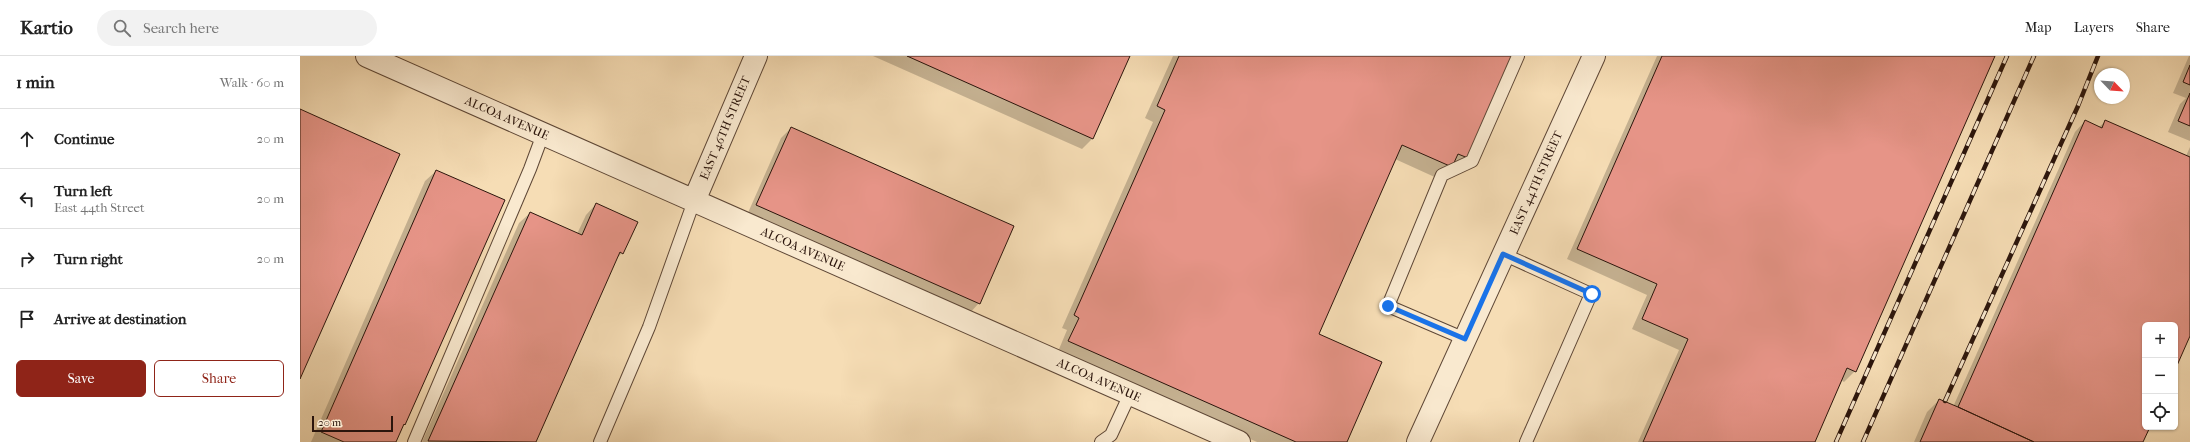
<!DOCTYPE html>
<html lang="en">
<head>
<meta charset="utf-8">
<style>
  body { margin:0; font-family:"IM FELL French Canon",serif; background:#f2f2f2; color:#222 }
  .controls { position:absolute; right:12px; bottom:12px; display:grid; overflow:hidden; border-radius:6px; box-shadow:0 1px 3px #0004 }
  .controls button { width:36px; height:36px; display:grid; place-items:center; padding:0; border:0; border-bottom:1px solid #e0e0e0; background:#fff; color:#222; font:20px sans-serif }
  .compass { position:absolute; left:1794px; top:12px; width:36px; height:36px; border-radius:50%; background:#fff; box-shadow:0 1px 3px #0004; rotate:115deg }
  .scale { position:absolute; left:12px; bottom:10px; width:81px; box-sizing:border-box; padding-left:4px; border:2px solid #2b150c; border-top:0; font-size:11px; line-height:14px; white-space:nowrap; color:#2b150c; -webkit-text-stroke:3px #f9e9cf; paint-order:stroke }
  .stop { position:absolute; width:12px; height:12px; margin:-9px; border:3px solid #1a73e8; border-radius:50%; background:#fff }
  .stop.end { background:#1a73e8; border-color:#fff; box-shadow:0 1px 4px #0008 }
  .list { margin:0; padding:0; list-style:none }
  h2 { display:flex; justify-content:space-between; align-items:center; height:52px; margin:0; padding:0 16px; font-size:17px }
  h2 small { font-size:13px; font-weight:400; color:#767676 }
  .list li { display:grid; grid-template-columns:26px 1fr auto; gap:12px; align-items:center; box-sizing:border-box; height:60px; padding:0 16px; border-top:1px solid #e0e0e0 }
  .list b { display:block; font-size:15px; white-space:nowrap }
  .list p { margin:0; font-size:13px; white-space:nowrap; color:#767676 }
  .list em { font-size:13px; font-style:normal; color:#767676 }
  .actions { display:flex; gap:8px; padding:12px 16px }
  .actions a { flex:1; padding:9px 0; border:1px solid #8f2418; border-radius:6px; text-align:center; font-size:14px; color:#8f2418 }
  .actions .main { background:#8f2418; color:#fff }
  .icon { flex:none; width:22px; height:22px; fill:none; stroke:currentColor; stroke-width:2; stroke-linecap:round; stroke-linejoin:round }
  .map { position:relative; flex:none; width:1890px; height:386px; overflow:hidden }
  header { display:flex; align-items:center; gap:24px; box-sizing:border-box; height:56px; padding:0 20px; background:#fff; border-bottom:1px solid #e0e0e0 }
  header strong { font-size:19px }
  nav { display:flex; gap:22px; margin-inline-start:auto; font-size:14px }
  .search { width:280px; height:36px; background:#f2f2f2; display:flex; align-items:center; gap:10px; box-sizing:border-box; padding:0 14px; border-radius:22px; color:#767676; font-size:15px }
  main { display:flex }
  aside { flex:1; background:#fff }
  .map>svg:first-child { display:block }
</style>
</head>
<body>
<header>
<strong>Kartio</strong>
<div class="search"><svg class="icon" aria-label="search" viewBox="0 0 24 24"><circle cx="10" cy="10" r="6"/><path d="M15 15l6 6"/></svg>Search here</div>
<nav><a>Map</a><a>Layers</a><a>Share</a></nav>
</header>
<main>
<aside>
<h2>1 min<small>Walk · 60 m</small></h2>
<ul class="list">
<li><svg class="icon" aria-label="ahead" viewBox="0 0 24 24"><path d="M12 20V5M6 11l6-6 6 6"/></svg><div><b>Continue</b></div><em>20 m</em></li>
<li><svg class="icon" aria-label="left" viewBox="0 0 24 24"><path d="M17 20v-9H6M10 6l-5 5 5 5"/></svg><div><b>Turn left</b><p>East 44th Street</p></div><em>20 m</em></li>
<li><svg class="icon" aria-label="right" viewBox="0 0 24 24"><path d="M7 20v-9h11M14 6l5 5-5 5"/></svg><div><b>Turn right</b></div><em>20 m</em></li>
<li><svg class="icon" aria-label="arrive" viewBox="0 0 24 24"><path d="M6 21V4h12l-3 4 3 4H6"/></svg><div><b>Arrive at destination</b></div></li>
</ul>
<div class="actions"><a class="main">Save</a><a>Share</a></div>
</aside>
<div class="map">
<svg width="1890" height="386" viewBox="0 0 1890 386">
  <rect width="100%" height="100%" fill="#f6ddb5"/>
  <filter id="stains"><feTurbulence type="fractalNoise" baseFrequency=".005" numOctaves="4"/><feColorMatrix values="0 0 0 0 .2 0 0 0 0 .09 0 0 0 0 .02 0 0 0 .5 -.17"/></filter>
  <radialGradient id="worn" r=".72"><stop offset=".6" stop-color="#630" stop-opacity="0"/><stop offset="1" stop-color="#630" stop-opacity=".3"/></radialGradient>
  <path fill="#0003" d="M573,0H829L793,82L782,93Z
    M873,0H1211L1167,101L1139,123L1095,103L1017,279L1046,386H957L757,298L767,274L762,272L853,66L845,62Z
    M1357,0H1694L1555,315L1544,326L1541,324L1514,386H1338L1379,294L1332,273L1347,239L1267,203Z
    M1889,0H1890V85L1868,76L1880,48L1886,42L1873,37Z
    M1785,65L1799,71L1806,65L1886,100L1890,91V278L1875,312V269H1845V371H1849L1842,386H1614L1627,356L1639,344L1653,351L1775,76Z
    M491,72L679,247L669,258L447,159L481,82Z
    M136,115L95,386H11L125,125Z
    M296,148L322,197L316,203L235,386H122L219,167L230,157L277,178L286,159Z"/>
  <path fill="#e69487" stroke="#2b150c" d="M607,0H830L793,83Z
    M879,0H1212L1168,102L1158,98L1152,111L1102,89L1019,278L1082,306L1047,386H996L768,285L779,262L774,259L865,54L857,50Z
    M1362,0H1695L1556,316L1547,312L1515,386H1343L1388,283L1342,263L1357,228L1277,193Z
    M1890,9V29L1883,26Z
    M1890,37V70L1878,65Z
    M0,53L100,98L0,323Z
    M1785,64L1802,72L1805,64L1890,101V280L1875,314V269H1845V371H1850L1843,386H1734L1658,351Z
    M491,71L714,170L680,248L456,149Z
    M136,114L205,144L105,369L104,368L96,386H44L21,376Z
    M296,147L338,166L323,198L320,196L236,386L128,385L230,156L282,179Z
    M1639,343L1658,351L1734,386H1620Z"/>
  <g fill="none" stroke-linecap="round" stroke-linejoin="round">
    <defs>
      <path id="lane" d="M1203,198L1291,238L1226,386
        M1165,283L1088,250L1142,119L1172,105L1218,0
        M114,386L230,113L243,78
        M300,386L349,271L394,145
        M801,386L811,379L830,338"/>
      <path id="street" d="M67,0L939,386
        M394,145L456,0
        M1118,386L1294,0"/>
    </defs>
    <use href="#lane" stroke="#5e4736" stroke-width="14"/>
    <use href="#street" stroke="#5e4736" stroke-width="24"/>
    <use href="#lane" stroke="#f9e9cf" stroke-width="12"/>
    <use href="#street" stroke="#f9e9cf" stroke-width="22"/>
    <defs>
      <path id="rail" d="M1645,345L1778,50L1798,0
        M1536,386L1707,0
        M1563,386L1734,0"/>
    </defs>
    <use href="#rail" stroke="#2b150c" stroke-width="4.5"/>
    <use href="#rail" stroke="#f9e9cf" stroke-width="3" stroke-dasharray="9" stroke-linecap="butt"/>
  </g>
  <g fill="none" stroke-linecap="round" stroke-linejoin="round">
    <path stroke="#1a73e8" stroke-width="5" d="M1088,250L1165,283L1203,198L1292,238"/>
  </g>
  <g text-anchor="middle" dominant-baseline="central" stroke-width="3.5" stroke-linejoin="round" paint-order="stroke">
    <g font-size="12" fill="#2b150c" stroke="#f9e9cf">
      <text transform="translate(207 62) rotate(24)">ALCOA AVENUE</text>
      <text transform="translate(425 72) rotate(-67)">EAST 46TH STREET</text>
      <text transform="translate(1236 127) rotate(-66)">EAST 44TH STREET</text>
      <text transform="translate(503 193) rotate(24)">ALCOA AVENUE</text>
      <text transform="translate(799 324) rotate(24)">ALCOA AVENUE</text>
    </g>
  </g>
  <rect width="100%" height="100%" filter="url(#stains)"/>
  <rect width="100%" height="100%" fill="url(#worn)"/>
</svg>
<div class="controls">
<button>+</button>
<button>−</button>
<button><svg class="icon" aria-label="locate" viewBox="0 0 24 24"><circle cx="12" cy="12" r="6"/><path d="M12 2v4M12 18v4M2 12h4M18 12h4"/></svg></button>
</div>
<svg class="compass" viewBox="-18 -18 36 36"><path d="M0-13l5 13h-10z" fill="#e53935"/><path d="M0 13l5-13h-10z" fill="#767676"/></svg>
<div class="scale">20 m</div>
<div class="stop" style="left:1292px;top:238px"></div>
<div class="stop end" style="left:1088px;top:250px"></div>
</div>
</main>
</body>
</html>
